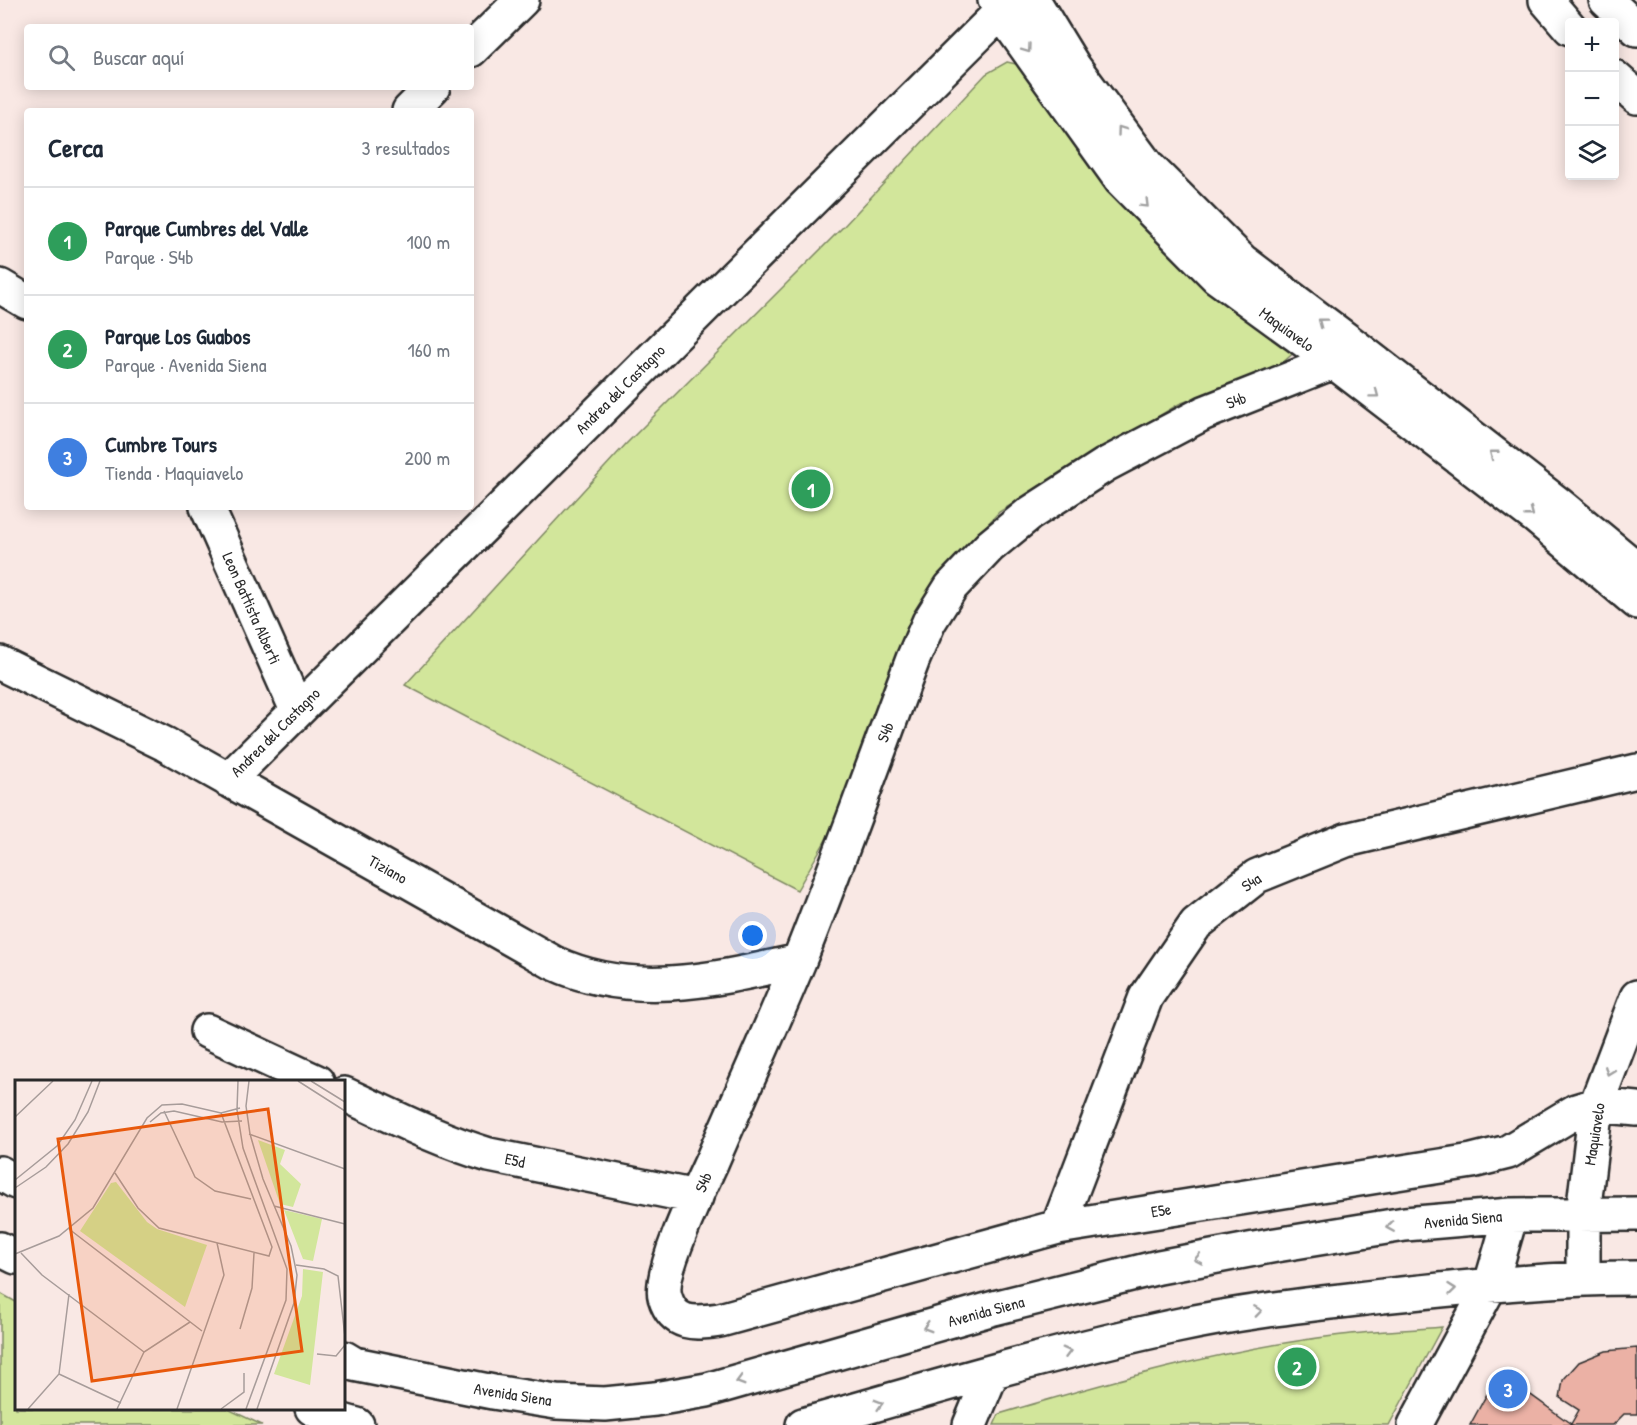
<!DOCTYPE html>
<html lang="es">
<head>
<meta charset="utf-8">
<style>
  body { margin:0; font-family:"Patrick Hand",sans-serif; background:#f6f6f7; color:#1f2937 }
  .controls { position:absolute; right:18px; top:18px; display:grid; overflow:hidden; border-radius:6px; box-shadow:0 3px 15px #0003 }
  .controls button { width:54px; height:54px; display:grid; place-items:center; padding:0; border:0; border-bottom:2px solid #e0e1e3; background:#fff; color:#1f2937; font:30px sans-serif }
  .you { position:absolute; left:753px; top:936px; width:21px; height:21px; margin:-15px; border:4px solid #fff; border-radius:50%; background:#1a73e8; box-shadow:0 0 0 9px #1a73e833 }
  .badge { display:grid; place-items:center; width:39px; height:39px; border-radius:50%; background:#b45309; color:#fff; font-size:20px; font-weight:700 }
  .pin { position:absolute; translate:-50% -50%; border:3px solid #fff; box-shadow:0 2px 6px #0006 }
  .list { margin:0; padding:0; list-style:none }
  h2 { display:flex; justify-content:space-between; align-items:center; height:78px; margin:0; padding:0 24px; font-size:26px }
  h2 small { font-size:20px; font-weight:400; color:#747a83 }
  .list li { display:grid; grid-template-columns:39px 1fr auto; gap:18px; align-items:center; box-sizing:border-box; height:108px; padding:0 24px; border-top:2px solid #e0e1e3 }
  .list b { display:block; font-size:22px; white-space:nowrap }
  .list p { margin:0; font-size:20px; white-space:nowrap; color:#747a83 }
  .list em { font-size:20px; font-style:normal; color:#747a83 }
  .icon { flex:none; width:33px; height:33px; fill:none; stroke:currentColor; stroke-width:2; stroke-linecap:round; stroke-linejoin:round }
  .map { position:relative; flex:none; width:1637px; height:1425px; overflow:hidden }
  .search { position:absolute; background:#fff; box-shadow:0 3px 15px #0003; left:24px; top:24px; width:450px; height:66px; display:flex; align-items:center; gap:15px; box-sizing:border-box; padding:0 21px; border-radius:6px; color:#747a83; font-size:22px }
  .panel { position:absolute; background:#fff; box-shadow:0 3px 15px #0003; left:24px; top:108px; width:450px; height:402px; border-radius:6px }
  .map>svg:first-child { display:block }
</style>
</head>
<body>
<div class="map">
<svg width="1637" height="1425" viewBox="0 0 1637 1425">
  <rect width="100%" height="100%" fill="#f9e8e4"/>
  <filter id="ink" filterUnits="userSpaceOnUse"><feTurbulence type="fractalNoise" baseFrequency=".0167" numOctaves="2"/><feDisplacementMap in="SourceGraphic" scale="12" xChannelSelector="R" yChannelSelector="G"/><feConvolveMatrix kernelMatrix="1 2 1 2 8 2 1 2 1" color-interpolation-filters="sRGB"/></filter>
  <g filter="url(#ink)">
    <path fill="#d2e69b" stroke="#7e8863" stroke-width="1.5" d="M1007,62L1030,67L1299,348L1278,367L1179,404L999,512L943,572L828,836L797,890L405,685L626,444L844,226L986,74Z
      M0,1293L16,1302V1408L228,1409L262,1425H0Z
      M1442,1327L1389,1425H994L999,1414C1111,1381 1226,1348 1342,1335C1375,1331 1409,1330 1442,1327Z"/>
    <path fill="#ebb1a5" stroke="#2b2b2b" stroke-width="1.5" d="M1637,1348V1414H1624L1613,1425H1470L1499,1372L1571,1424L1579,1410L1560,1398L1563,1380L1579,1362L1606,1351Z"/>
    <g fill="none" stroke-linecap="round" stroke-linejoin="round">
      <defs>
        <path id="minor" d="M995,0L1000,11L1121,180L1217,277L1334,362L1536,517L1637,602
          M1033,0L1074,67L1148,167L1242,261L1361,351L1557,503L1637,569
          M471,50L522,0
          M409,111L433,87
          M0,286L27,302
          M1361,351L1204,413L1105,465L1029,514L990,546L951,587L929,622L913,659C875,760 839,861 799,961C771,1028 741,1094 712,1161C700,1187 658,1273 665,1297C674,1327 696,1323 720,1320L1058,1227L1472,1161L1508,1152L1576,1111L1596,1105L1637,1109
          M207,507L297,710
          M0,663L165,744L554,963C634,1000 717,979 799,961
          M228,780L1013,0
          M207,1031L317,1082
          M344,1094C392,1116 438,1140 489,1155L696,1197
          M0,1173L16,1182
          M1058,1227L1146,997L1196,924L1257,876L1346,840L1637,771
          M0,1249L16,1257
          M1583,1278V1214L1596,1105L1637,997
          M344,1358L354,1364L493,1392L556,1402L605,1404L655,1399L707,1390L994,1308L1159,1267L1276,1245L1405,1224L1511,1215L1637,1214
          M312,1408L328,1417L357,1425
          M803,1425C927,1390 1050,1353 1176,1326C1244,1311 1314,1304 1383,1296C1468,1287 1552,1278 1637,1278
          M970,1425L992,1372
          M1415,1425L1491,1284L1511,1215"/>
        <path id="major" d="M1546,0L1570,28
          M1606,0L1637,29
          M1614,77L1637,97"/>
      </defs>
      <use href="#minor" stroke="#2b2b2b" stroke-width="38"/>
      <use href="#major" stroke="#2b2b2b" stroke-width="38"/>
      <use href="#minor" stroke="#fff" stroke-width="33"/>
      <use href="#major" stroke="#fff" stroke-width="33"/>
    </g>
    <defs><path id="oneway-chevron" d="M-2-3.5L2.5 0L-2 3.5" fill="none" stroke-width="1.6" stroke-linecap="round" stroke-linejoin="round" transform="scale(1.5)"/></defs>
    <g stroke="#a0a0a0">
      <use href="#oneway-chevron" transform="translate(1027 49) rotate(54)"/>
      <use href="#oneway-chevron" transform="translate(1121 130) rotate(-126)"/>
      <use href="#oneway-chevron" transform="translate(1145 204) rotate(45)"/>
      <use href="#oneway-chevron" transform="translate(1322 322) rotate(-143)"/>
      <use href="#oneway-chevron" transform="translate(1375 394) rotate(37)"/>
      <use href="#oneway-chevron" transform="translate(1493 454) rotate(-142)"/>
      <use href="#oneway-chevron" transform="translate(1530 513) rotate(38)"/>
      <use href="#oneway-chevron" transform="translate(1609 1071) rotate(111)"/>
      <use href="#oneway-chevron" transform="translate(1390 1227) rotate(171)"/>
      <use href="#oneway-chevron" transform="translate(1198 1259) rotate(169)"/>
      <use href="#oneway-chevron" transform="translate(1452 1289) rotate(-6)"/>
      <use href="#oneway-chevron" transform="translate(1258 1311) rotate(-8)"/>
      <use href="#oneway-chevron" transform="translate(927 1327) rotate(164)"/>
      <use href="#oneway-chevron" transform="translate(1067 1352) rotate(-15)"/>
      <use href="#oneway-chevron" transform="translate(740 1381) rotate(164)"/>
      <use href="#oneway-chevron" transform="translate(879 1404) rotate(-16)"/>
    </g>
  </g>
  <g text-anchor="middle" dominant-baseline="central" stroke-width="6" stroke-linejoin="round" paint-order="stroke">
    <g font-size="16" fill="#2b2b2b" stroke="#fff">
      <text transform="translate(1287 329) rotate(36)">Maquiavelo</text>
      <text transform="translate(620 389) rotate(-45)">Andrea del Castagno</text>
      <text transform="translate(1236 400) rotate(-21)">S4b</text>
      <text transform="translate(252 608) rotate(66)">Leon Battista Alberti</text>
      <text transform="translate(275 732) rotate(-45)">Andrea del Castagno</text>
      <text transform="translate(885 732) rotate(-69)">S4b</text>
      <text transform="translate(388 869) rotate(29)">Tiziano</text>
      <text transform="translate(1251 882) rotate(-34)">S4a</text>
      <text transform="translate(1594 1134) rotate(-81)">Maquiavelo</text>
      <text transform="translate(515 1160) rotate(12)">E5d</text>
      <text transform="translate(703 1182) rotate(-67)">S4b</text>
      <text transform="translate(1161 1210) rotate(-9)">E5e</text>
      <text transform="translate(1463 1219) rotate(-5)">Avenida Siena</text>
      <text transform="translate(986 1311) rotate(-15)">Avenida Siena</text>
      <text transform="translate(513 1394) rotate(9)">Avenida Siena</text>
    </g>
  </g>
  <g transform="translate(15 1080)">
    <rect width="330" height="330" fill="#f9e8e4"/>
    <path d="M243,60L270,70L265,84L286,104L278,127L265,124ZM101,102L132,142L142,149L192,165L170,227L65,151L96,103ZM269,130L307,139L298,181L288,179ZM288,189L308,192L295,305L259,294L287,216Z" fill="#d2e69b"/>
    <path fill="none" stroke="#a79c9a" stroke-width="1.5" d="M223,1L222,30L228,68L272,189L271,220L231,329M234,1L231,26L235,54L248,99L276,166L282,195L279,223L242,329M283,1L330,31M296,1L330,22M149,31L180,97L200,111L236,119M0,37L38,1M135,42L146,33L159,31L207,42L227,41M234,54L330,89M100,93L123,128L144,148L254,176L257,167L206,33M0,100L42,66L60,40L77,1M0,108L31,87L53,64L73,32L85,1M259,126L330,144M54,149L187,251M6,173L27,195L129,272M0,174L44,156L78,128L132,38L147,25L167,24L206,33L225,28M281,185L309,189L323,196L330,257M225,249L237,208L239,173M302,274L321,276L330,265M44,294L106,323M13,329L44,294L54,214M102,329L129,272L175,242M162,329L209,195L202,163M206,329L229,312V293"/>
    <path fill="#e8590c" fill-opacity="0.15" stroke="#e8590c" stroke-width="3" d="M253,29L287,271L77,301L43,59Z"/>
    <rect width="330" height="330" fill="none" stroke="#2b2b2b" stroke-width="3"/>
  </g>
</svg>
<div class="controls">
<button>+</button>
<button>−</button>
<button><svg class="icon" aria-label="layers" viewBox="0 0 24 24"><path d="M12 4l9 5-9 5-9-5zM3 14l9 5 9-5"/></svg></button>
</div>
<div class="you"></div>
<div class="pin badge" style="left:811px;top:489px;background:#2e9e5b">1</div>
<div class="pin badge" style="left:1297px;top:1367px;background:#2e9e5b">2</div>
<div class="pin badge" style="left:1508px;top:1389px;background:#3f7fe0">3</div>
<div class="search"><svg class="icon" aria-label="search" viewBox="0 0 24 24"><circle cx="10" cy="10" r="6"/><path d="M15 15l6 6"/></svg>Buscar aquí</div>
<section class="panel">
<h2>Cerca<small>3 resultados</small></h2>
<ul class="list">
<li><span class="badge" style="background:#2e9e5b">1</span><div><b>Parque Cumbres del Valle</b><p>Parque · S4b</p></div><em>100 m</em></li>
<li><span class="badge" style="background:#2e9e5b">2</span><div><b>Parque Los Guabos</b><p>Parque · Avenida Siena</p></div><em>160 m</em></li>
<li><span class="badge" style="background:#3f7fe0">3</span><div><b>Cumbre Tours</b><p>Tienda · Maquiavelo</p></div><em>200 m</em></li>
</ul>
</section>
</div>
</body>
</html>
